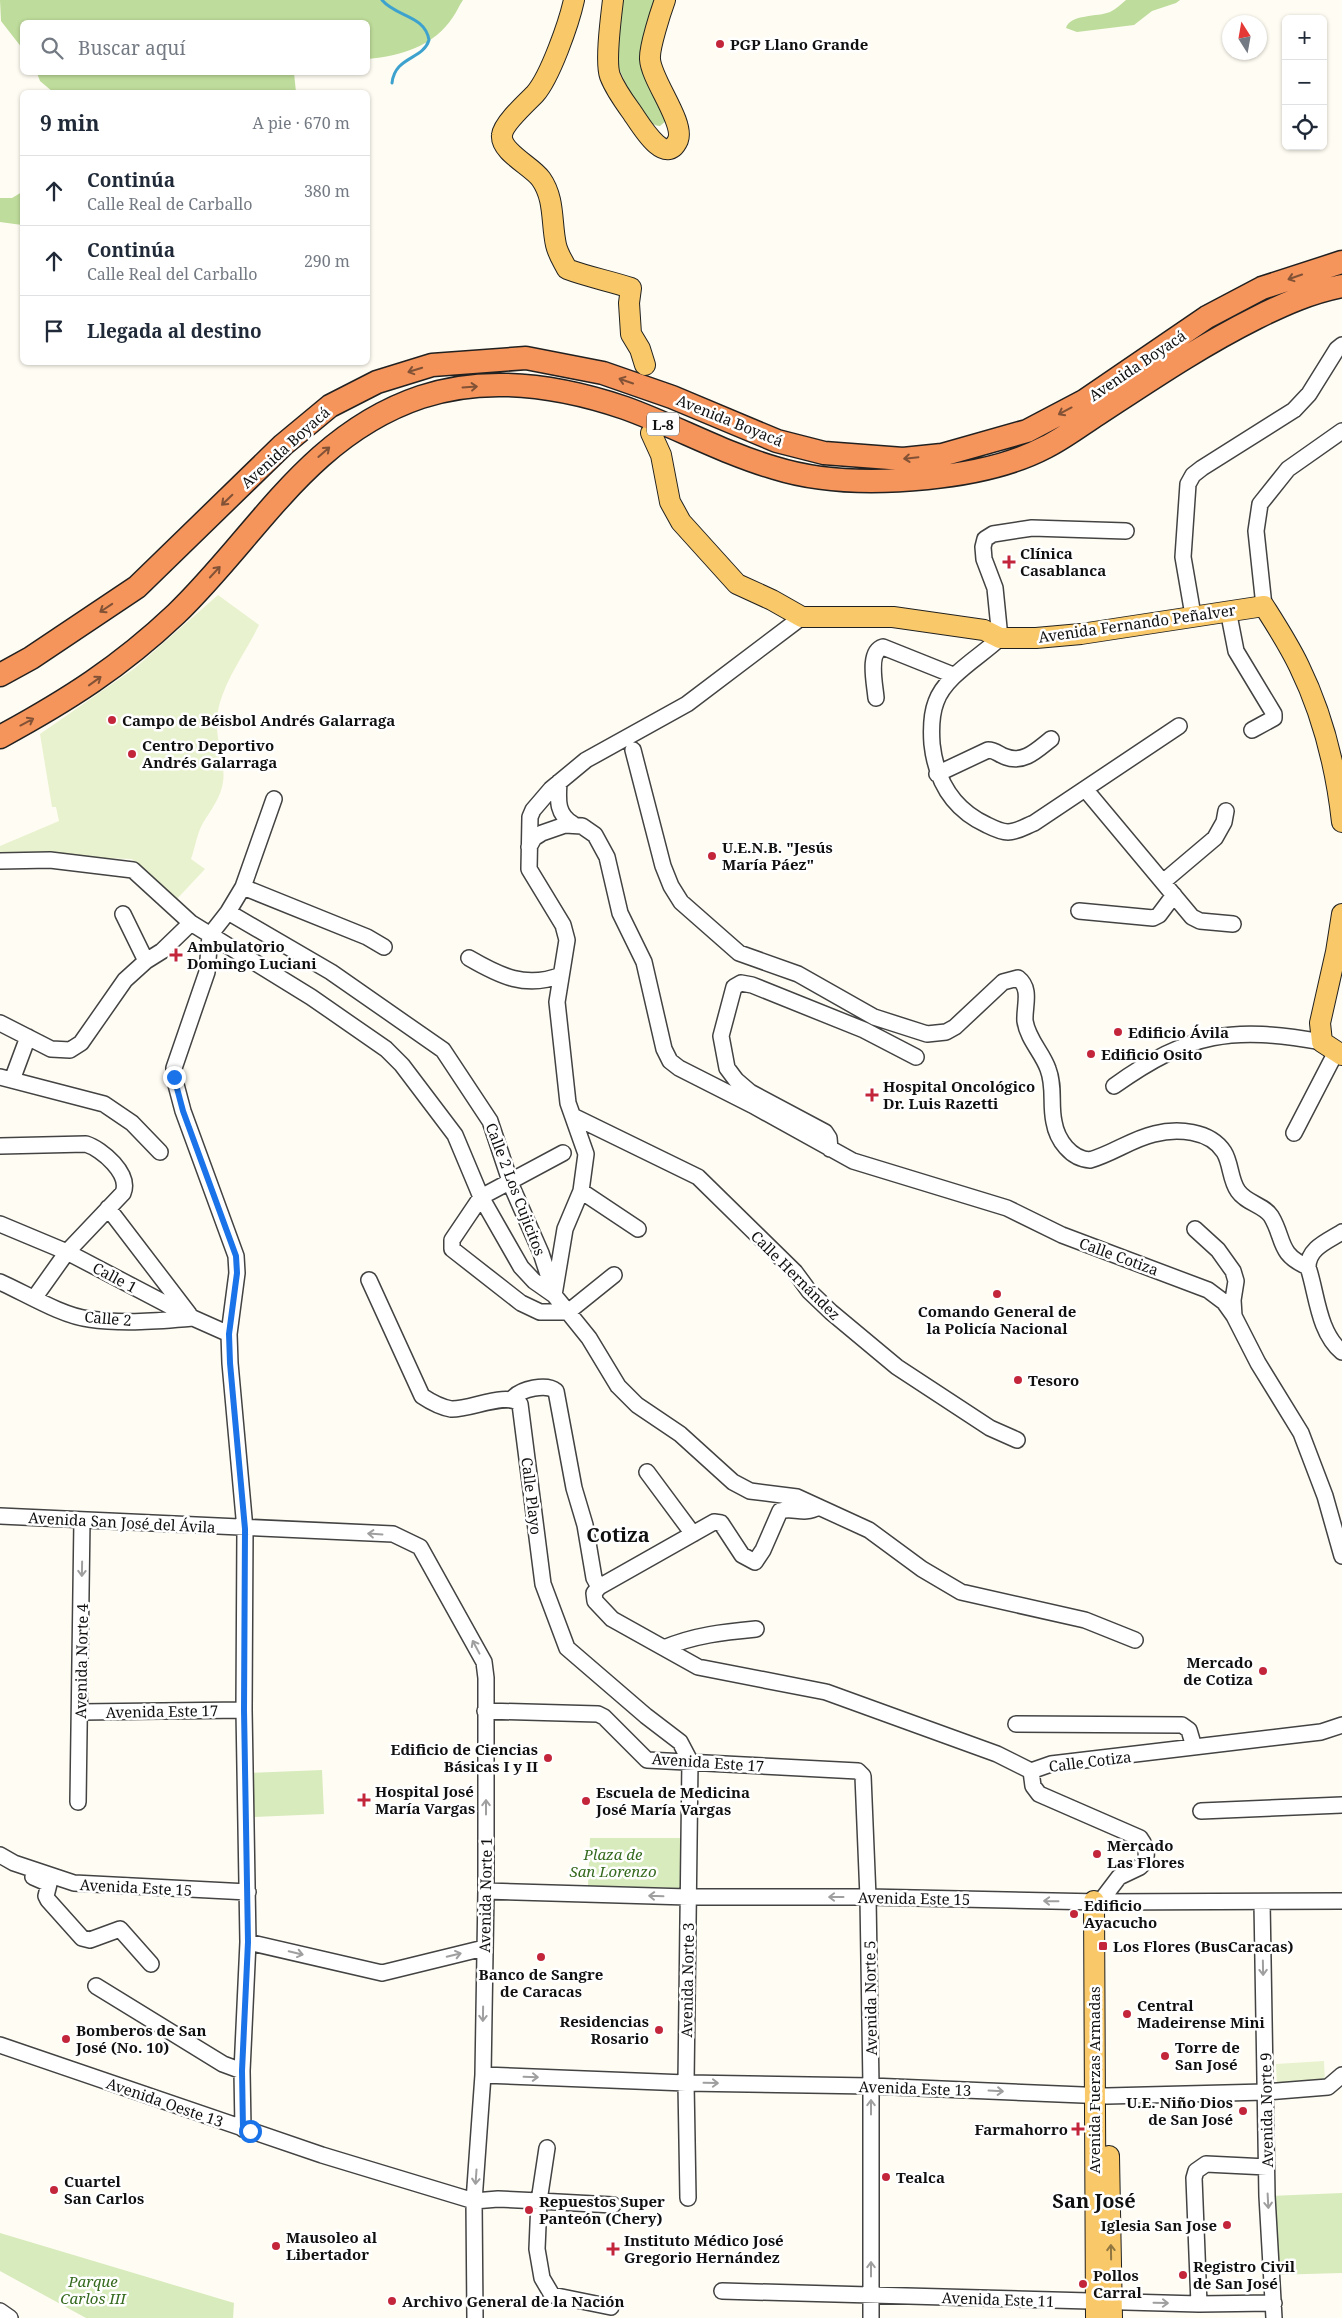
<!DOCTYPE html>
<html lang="es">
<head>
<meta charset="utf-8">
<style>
  body { margin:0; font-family:"Noto Serif",serif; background:#f2f2f3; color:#1f2937 }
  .controls { position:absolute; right:15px; top:15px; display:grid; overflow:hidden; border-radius:8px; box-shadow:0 1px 4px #0004 }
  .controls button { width:45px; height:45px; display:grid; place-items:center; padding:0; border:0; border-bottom:1px solid #e0e1e3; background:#fff; color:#1f2937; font:25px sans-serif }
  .compass { position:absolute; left:1222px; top:15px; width:45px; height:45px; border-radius:50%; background:#fff; box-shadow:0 1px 4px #0004; rotate:349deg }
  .stop { position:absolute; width:15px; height:15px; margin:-11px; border:4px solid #1a73e8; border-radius:50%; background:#fff }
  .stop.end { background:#1a73e8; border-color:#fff; box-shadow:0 1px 5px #0008 }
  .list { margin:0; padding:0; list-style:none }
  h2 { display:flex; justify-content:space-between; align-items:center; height:65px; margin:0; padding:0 20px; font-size:21px }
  h2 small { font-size:16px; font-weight:400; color:#747a83 }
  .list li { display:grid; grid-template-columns:32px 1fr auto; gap:15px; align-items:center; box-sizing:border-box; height:70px; padding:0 20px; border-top:1px solid #e0e1e3 }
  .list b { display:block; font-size:19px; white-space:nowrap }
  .list p { margin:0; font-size:16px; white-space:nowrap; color:#747a83 }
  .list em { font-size:16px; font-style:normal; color:#747a83 }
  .icon { flex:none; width:28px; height:28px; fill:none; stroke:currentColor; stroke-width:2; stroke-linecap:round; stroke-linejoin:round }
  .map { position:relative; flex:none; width:1342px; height:2318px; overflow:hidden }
  .search { position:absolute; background:#fff; box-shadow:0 1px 4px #0004; left:20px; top:20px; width:350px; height:55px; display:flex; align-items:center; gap:12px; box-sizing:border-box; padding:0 18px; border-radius:8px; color:#747a83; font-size:19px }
  .panel { position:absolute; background:#fff; box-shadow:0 1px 4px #0004; left:20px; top:90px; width:350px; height:275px; border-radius:8px }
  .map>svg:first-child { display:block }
</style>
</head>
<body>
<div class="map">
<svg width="1342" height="2318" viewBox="0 0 1342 2318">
  <rect width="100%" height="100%" fill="#fffcf3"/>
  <path fill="#d8ebbc" d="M322,1770L324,1814L253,1817L251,1773Z
    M590,1838H681L680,1888L588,1886Z
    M1342,2193V2273L1272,2275L1267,2196Z
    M0,2233L234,2303L233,2318H86L0,2271Z"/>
  <path fill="#bedc9b" d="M0,0H463C459,6 457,11 453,17C434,46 401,56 368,59V22H22V48L1,21Z
    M621,0H657L647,34L667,120L660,126C641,126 626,81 618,67L617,61Z
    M1126,0H1180L1176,3L1152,11L1134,25L1077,32L1066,28C1070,14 1098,17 1110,12C1116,9 1121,4 1126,0Z
    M37,73H294L296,92H53L40,81Z
    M22,192V225L0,222V198H12Z"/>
  <path fill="#e8f2ce" d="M218,595L259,625C245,654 220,686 217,718C215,739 226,763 223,782C221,797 211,810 203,823C197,833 195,848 191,859L205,869L176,900L132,859L0,854V846L59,821L56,807H52L40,734L135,668Z
    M1324,2061L1325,2083L1277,2086L1276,2064Z"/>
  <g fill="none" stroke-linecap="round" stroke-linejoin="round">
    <path stroke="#3ea2cf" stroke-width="3" d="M382,0C396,17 425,15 429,40C423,60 395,56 392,83"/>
    <defs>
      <path id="minor" d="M1126,531L1032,528L993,534L985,539L983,547L984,559L995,588L1000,638C980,657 945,676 936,702C931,715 931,730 932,744C936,780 952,809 987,825C993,828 1001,832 1008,832C1017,832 1026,826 1034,823L1179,726
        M1264,606L1256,531L1260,504L1288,469L1342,431
        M1228,610L1236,651L1274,714V718L1252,730
        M1193,615L1183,557L1188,484L1193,475L1202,468L1294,410L1309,394L1337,349L1342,345
        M876,698C875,684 867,652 883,647L953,675
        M633,750L663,866L671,886L681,902L739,953L798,974L874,1017L927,1034L946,1032L955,1027L1003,982L1018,978C1032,989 1024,1006 1025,1021C1028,1040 1042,1052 1048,1069C1055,1087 1050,1104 1054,1122C1057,1140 1071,1159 1090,1160C1112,1154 1132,1139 1154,1134C1177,1128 1210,1130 1224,1152C1231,1163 1230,1180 1238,1191C1246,1203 1264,1205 1271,1216C1285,1239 1277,1254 1308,1267C1317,1294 1318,1332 1342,1352
        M937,774L988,750C996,750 999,755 1006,757C1024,764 1038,749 1051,739
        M559,782C558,799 556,814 573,824
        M1085,789L1192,917L1200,921L1233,924
        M529,847L534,838L542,833L565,825L582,826L595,835L607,857L620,913L644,962L664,1049L670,1061L679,1068L752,1105L853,1161L1007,1208L1062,1235L1208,1290L1224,1302L1234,1316L1258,1363L1301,1433L1325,1496L1342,1556
        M0,861L50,860L133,870L191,923L311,997L386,1049L402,1065L455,1135L481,1197L521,1267L534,1281L554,1295L568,1312L589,1338L618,1386L637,1405L680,1434L733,1482L750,1491L797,1497L869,1530L922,1569L961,1592L1085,1620L1135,1640
        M1163,882L1215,838L1224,822L1226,811
        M243,887L367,937L384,947
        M1079,911L1153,918L1159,915L1174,895
        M228,912L331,972L443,1050L490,1121L512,1187L541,1253L552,1287
        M123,914L146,961
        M469,958C500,976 526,989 561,975
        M0,1023L51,1049L70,1050L81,1043L125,980L146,961L162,951L191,923
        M0,1077L104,1104L132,1123L160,1152
        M12,1080L28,1037
        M1114,1086C1190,1032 1232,1026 1322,1042
        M573,1116L698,1177L795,1272L809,1291L831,1312L897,1367L990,1428L1017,1440
        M1294,1133L1336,1052
        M0,1146L86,1144C102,1149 131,1174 123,1193L67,1252L35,1297
        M830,1149L829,1138L825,1132L750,1092L736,1080L727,1068L721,1036L734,987L741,983L752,985L864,1030L916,1057
        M563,1153L481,1197L452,1240V1249L521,1303L540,1312H568L614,1275
        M581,1191L638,1229
        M108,1208L189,1314
        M0,1224L67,1252L193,1318L229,1334
        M1195,1229L1218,1250L1233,1271L1236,1281L1233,1300L1234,1316
        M1308,1267C1308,1248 1328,1241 1342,1232
        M369,1280L422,1396C431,1402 440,1407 451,1409C470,1410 507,1391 520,1404L543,1584L567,1648L646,1716L680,1742L690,1761L686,2083L688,2198
        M0,1282C25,1293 62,1316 89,1319C122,1324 159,1321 193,1318
        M554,1295L565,1229L581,1191L586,1154L568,1103L557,1002L567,940L563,925L529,869L530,817L533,810L551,789L586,760L687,704L802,617
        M513,1398C521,1389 546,1383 556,1391L574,1488L585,1525L594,1578L599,1587
        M647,1472L693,1534
        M818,1507C803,1516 793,1506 780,1511L763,1550L755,1562L742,1555L721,1523L714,1522L599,1587L594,1593L595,1601L612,1619L698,1667L826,1692L997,1754L1031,1771
        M0,1516L393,1534L420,1547L484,1662L486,1678V1891L483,2075L474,2201L475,2318
        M664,1648C695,1635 724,1632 756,1629
        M485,1711L598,1714L604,1717L647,1760L858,1771L863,1776L868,1897L871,2086V2318
        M81,1712L244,1710
        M1016,1724L1182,1725L1189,1730L1194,1747
        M1031,1771L1051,1764L1321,1732L1342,1725
        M1031,1771L1033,1786L1039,1794L1140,1838C1146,1846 1148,1853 1145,1862L1140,1867L1119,1877L1100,1902
        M78,1802L82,1520
        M1201,1811L1342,1805
        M0,1855L14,1863L74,1883L248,1892
        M33,1877L49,1884L46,1896L48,1900L82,1938L90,1940L120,1929L151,1964
        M486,1891L688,1897H868L1100,1902L1342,1901
        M1262,1902L1267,2196L1274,2318
        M248,1942L382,1973L484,1948
        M96,1986L223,2064L242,2071
        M0,2045L322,2155L474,2201L498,2199L539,2201L537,2249L542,2278L552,2295L611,2307
        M483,2075L686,2083L871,2086L1107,2096L1265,2092L1328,2087L1342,2075
        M243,2129L242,2071L248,1942L244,1710L245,1529L230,1363L229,1334L237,1273L236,1256L183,1111L174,1077V1068L207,972L210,935L228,912L243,887L274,799
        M547,2148L539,2201L613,2205
        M722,2291L1199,2304L1274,2303
        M1199,2304L1194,2178L1196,2171L1206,2164L1267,2167
        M0,2311L10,2318"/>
      <path id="major" d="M574,0C569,23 550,77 535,94C527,102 503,124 502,135C500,152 532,166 541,179C555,199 551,222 556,245C558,254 563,261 567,269C588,277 610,281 631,288L629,303L631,334L640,349L645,365
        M613,0C611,17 605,62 610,76C615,89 623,100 631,111C639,122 665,169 678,140C685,122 651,80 650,59C649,48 661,11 665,0
        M651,433L661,455L670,502L681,522L737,584L772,600L802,617H893L984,630L1000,638H1036L1081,634L1264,606C1276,625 1289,645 1299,666C1323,715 1336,768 1342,822
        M1342,914L1336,952L1320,1023L1322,1042L1342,1055
        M1094,1901L1096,2318
        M1109,2156L1112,2318"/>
      <path id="highway" d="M0,675L31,658L137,587L283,445L330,406L377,382L432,365L526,358L603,373L672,397L777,441L824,453L903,459L942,455L1027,431L1084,401L1207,317L1262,288L1342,262
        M0,737C68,700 120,667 176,614C257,536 308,435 421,397C487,375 560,386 625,408C675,426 723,453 775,468C823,483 878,483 927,478C968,474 1010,466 1046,447C1064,438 1081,425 1098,414C1150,380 1200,346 1256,318C1284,304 1311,292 1342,286"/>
    </defs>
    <use href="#minor" stroke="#434343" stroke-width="18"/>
    <use href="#major" stroke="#212121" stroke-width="22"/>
    <use href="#highway" stroke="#212121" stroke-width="25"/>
    <use href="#minor" stroke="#fff" stroke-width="15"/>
    <use href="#major" stroke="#f9c969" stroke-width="20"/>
    <use href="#highway" stroke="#f5945b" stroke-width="22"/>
  </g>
  <defs><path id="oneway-shaft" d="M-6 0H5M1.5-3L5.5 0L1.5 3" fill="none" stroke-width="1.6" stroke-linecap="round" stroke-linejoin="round" transform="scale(1.25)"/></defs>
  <g stroke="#825236">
    <use href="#oneway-shaft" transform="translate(1295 277) rotate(161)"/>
    <use href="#oneway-shaft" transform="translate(415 370) rotate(163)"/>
    <use href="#oneway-shaft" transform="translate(626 381) rotate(-161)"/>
    <use href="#oneway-shaft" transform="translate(470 387) rotate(-4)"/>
    <use href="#oneway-shaft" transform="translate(1065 411) rotate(152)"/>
    <use href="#oneway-shaft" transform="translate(324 452) rotate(-41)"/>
    <use href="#oneway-shaft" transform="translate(911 458) rotate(174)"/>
    <use href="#oneway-shaft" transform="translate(227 500) rotate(136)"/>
    <use href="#oneway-shaft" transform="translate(215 572) rotate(-47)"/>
    <use href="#oneway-shaft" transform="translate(106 608) rotate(146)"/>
    <use href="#oneway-shaft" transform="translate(95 681) rotate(-36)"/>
    <use href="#oneway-shaft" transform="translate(27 722) rotate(-28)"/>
  </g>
  <g stroke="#9f9f9f">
    <use href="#oneway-shaft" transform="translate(375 1534) rotate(-176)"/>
    <use href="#oneway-shaft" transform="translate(82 1569) rotate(91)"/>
    <use href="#oneway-shaft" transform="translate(476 1647) rotate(-118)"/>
    <use href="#oneway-shaft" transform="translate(486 1807) rotate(-90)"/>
    <use href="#oneway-shaft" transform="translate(656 1896) rotate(-178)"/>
    <use href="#oneway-shaft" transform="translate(836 1897) rotate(-180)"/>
    <use href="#oneway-shaft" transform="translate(1051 1901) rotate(-179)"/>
    <use href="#oneway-shaft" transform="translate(296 1953) rotate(13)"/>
    <use href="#oneway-shaft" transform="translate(454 1955) rotate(-13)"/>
    <use href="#oneway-shaft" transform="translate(1263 1968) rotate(89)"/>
    <use href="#oneway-shaft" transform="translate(483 2014) rotate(91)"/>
    <use href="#oneway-shaft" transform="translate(531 2077) rotate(2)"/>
    <use href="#oneway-shaft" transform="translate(711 2083) rotate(1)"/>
    <use href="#oneway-shaft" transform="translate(996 2091) rotate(3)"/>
    <use href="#oneway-shaft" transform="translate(871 2107) rotate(-90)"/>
    <use href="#oneway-shaft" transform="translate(476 2177) rotate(94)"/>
    <use href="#oneway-shaft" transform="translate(1268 2201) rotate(87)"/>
    <use href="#oneway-shaft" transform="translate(871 2269) rotate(-90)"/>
    <use href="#oneway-shaft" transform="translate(1161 2303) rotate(1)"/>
  </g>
  <use stroke="#907641" href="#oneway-shaft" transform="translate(1111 2252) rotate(-91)"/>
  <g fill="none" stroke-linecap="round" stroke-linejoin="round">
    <path stroke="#1a73e8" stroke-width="6" d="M174,1077L183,1111L236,1256L237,1273L229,1334L230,1363L245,1529L244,1710L248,1942L242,2071L243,2129L250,2131"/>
  </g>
  <g fill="#c3263b" stroke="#fff" stroke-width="2">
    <circle cx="720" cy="44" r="5"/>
    <path d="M1006.5 554.5h5v5h5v5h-5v5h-5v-5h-5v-5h5z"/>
    <circle cx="112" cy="720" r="5"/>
    <circle cx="132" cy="754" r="5"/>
    <circle cx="712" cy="856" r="5"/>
    <path d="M173.5 947.5h5v5h5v5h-5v5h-5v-5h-5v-5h5z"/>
    <circle cx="1118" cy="1032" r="5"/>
    <circle cx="1091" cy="1054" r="5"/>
    <path d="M869.5 1087.5h5v5h5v5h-5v5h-5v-5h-5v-5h5z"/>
    <circle cx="997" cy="1294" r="5"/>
    <circle cx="1018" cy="1380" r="5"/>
    <circle cx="1263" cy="1671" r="5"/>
    <circle cx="548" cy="1758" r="5"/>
    <path d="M361.5 1792.5h5v5h5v5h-5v5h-5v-5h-5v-5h5z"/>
    <circle cx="586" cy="1801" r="5"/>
    <circle cx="1097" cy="1854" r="5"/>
    <circle cx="1074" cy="1914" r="5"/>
    <rect x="1098" y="1941" width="10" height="10" rx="2.5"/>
    <circle cx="541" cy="1957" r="5"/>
    <circle cx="1127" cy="2014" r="5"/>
    <circle cx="659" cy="2030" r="5"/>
    <circle cx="66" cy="2039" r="5"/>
    <circle cx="1165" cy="2056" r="5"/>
    <circle cx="1243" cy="2111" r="5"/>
    <path d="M1075.5 2121.5h5v5h5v5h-5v5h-5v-5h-5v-5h5z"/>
    <circle cx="886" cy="2177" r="5"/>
    <circle cx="54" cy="2190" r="5"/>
    <circle cx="529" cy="2210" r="5"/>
    <circle cx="1227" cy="2225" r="5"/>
    <circle cx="276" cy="2246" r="5"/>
    <path d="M610.5 2241.5h5v5h5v5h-5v5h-5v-5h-5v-5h5z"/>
    <circle cx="1183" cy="2275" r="5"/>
    <circle cx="1083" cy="2284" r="5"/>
    <circle cx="392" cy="2301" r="5"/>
  </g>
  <g text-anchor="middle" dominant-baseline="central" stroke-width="5" stroke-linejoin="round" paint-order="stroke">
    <rect fill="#fff" stroke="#585858" stroke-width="1" x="647" y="412.5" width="32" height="23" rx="4"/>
    <g font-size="14" font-weight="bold" fill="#101010">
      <text x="663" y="424">L-8</text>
    </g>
    <g font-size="15" font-weight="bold" fill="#101010" stroke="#fff" text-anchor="start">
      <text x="730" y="44">PGP Llano Grande</text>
      <text x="1020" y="553">Clínica<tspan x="1020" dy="17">Casablanca</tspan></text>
      <text x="122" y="720">Campo de Béisbol Andrés Galarraga</text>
      <text x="142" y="745">Centro Deportivo<tspan x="142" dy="17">Andrés Galarraga</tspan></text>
      <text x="722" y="847">U.E.N.B. "Jesús<tspan x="722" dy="17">María Páez"</tspan></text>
      <text x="187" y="946">Ambulatorio<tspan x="187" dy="17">Domingo Luciani</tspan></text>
      <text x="1128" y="1032">Edificio Ávila</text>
      <text x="1101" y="1054">Edificio Osito</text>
      <text x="883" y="1086">Hospital Oncológico<tspan x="883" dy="17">Dr. Luis Razetti</tspan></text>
      <text x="997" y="1311" text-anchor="middle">Comando General de<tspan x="997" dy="17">la Policía Nacional</tspan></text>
      <text x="1028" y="1380">Tesoro</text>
      <text x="1253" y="1662" text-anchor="end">Mercado<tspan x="1253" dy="17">de Cotiza</tspan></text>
      <text x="538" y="1749" text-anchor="end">Edificio de Ciencias<tspan x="538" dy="17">Básicas I y II</tspan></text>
      <text x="375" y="1791">Hospital José<tspan x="375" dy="17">María Vargas</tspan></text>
      <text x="596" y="1792">Escuela de Medicina<tspan x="596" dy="17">José María Vargas</tspan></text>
      <text x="1107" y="1845">Mercado<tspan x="1107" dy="17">Las Flores</tspan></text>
      <text x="1084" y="1905">Edificio<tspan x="1084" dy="17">Ayacucho</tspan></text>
      <text x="1113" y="1946">Los Flores (BusCaracas)</text>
      <text x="541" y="1974" text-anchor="middle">Banco de Sangre<tspan x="541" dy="17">de Caracas</tspan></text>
      <text x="1137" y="2005">Central<tspan x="1137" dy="17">Madeirense Mini</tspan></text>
      <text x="649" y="2021" text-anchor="end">Residencias<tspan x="649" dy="17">Rosario</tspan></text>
      <text x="76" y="2030">Bomberos de San<tspan x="76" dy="17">José (No. 10)</tspan></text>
      <text x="1175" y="2047">Torre de<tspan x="1175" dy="17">San José</tspan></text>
      <text x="1233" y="2102" text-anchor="end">U.E. Niño Dios<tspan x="1233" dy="17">de San José</tspan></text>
      <text x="1068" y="2129" text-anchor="end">Farmahorro</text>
      <text x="896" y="2177">Tealca</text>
      <text x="64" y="2181">Cuartel<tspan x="64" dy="17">San Carlos</tspan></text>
      <text x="539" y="2201">Repuestos Super<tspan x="539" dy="17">Panteón (Chery)</tspan></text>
      <text x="1217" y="2225" text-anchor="end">Iglesia San Jose</text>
      <text x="286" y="2237">Mausoleo al<tspan x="286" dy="17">Libertador</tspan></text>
      <text x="624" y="2240">Instituto Médico José<tspan x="624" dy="17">Gregorio Hernández</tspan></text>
      <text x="1193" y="2266">Registro Civil<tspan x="1193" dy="17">de San José</tspan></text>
      <text x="1093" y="2275">Pollos<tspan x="1093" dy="17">Carral</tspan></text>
      <text x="402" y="2301">Archivo General de la Nación</text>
    </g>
    <g font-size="15" fill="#101010" stroke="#fff">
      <text transform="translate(1137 365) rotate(-34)">Avenida Boyacá</text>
      <text transform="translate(730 420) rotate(22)">Avenida Boyacá</text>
      <text transform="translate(285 447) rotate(-42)">Avenida Boyacá</text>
      <text transform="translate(1137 623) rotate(-8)">Avenida Fernando Peñalver</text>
      <text transform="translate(516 1189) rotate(69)">Calle 2 Los Cujicitos</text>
      <text transform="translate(1119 1256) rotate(20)">Calle Cotiza</text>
      <text transform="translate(796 1275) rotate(45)">Calle Hernández</text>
      <text transform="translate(115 1277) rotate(28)">Calle 1</text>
      <text transform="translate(108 1318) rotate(5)">Calle 2</text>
      <text transform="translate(532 1496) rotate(83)">Calle Playo</text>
      <text transform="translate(122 1522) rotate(3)">Avenida San José del Ávila</text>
      <text transform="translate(81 1661) rotate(-89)">Avenida Norte 4</text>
      <text transform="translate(162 1711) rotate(-1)">Avenida Este 17</text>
      <text transform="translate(1090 1761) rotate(-7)">Calle Cotiza</text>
      <text transform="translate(708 1762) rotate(4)">Avenida Este 17</text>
      <text transform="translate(136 1887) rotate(3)">Avenida Este 15</text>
      <text transform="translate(485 1895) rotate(-89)">Avenida Norte 1</text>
      <text transform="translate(914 1898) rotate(1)">Avenida Este 15</text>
      <text transform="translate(687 1980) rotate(-89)">Avenida Norte 3</text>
      <text transform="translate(870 1998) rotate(-91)">Avenida Norte 5</text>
      <text transform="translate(1094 2080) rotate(-90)">Avenida Fuerzas Armadas</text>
      <text transform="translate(915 2088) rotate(2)">Avenida Este 13</text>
      <text transform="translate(165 2102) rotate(19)">Avenida Oeste 13</text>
      <text transform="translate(1266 2110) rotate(-91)">Avenida Norte 9</text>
      <text transform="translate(998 2299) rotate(2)">Avenida Este 11</text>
    </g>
    <g font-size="15" font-style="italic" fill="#356a1f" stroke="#fff">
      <text x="613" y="1854">Plaza de<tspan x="613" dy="17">San Lorenzo</tspan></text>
      <text x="93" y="2281">Parque<tspan x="93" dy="17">Carlos III</tspan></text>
    </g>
    <g font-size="20" font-weight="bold" fill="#101010" stroke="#fff">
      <text x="618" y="1534">Cotiza</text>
      <text x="1094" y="2200">San José</text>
    </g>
  </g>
</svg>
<div class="controls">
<button>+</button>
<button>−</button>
<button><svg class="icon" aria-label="locate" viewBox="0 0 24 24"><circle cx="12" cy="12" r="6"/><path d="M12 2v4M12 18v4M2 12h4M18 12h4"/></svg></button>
</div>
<svg class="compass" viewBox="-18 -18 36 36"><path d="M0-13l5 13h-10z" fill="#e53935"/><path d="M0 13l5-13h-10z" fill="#747a83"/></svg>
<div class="stop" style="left:250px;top:2131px"></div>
<div class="stop end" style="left:174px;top:1077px"></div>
<div class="search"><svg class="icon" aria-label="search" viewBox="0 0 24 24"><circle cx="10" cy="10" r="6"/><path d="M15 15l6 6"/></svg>Buscar aquí</div>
<section class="panel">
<h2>9 min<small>A pie · 670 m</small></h2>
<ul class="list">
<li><svg class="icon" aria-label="ahead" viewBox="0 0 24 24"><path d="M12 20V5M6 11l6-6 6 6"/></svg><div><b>Continúa</b><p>Calle Real de Carballo</p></div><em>380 m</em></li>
<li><svg class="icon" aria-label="ahead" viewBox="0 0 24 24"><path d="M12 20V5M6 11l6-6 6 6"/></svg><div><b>Continúa</b><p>Calle Real del Carballo</p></div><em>290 m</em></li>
<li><svg class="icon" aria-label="arrive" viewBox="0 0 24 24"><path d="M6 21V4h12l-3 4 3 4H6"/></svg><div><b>Llegada al destino</b></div></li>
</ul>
</section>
</div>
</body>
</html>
